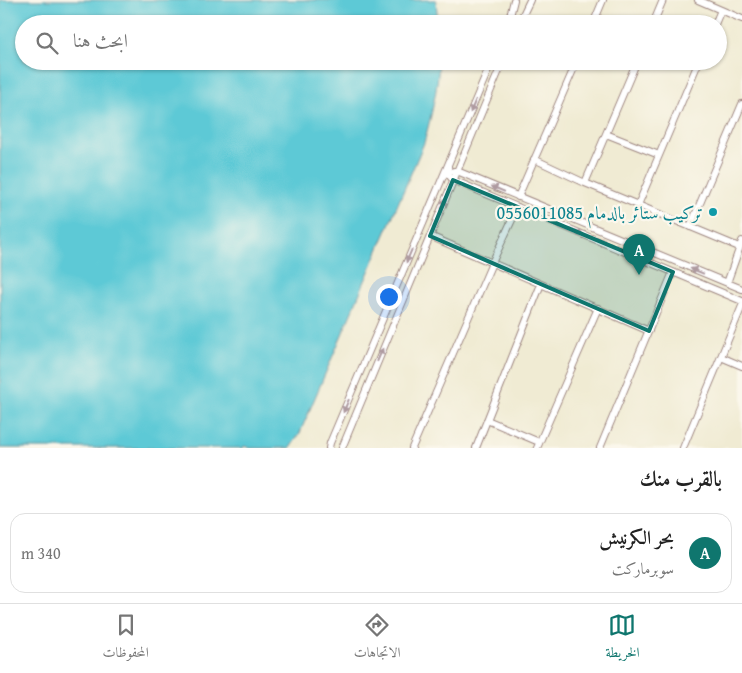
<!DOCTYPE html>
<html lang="ar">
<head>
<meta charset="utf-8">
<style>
  body { margin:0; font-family:"Gentium Book Plus",Amiri,serif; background:#f2f2f2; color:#222; direction:rtl }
  .you { position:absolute; left:388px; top:296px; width:18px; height:18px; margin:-12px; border:4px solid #fff; border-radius:50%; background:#1a73e8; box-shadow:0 0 0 8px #1a73e833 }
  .badge { display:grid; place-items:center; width:32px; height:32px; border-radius:50%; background:#0f766e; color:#fff; font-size:16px; font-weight:700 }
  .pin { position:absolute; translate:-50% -41px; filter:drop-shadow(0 1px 2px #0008) }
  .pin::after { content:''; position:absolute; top:26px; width:18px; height:15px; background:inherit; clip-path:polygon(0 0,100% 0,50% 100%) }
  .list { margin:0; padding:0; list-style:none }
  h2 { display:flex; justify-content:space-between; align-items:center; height:65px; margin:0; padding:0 20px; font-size:21px }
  h2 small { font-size:16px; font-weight:400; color:#767676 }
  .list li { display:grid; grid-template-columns:32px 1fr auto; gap:15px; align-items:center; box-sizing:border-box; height:80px; margin:0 10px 10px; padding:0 10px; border:1px solid #e0e0e0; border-radius:15px }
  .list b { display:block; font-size:19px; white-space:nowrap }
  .list p { margin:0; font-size:16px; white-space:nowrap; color:#767676 }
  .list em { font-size:16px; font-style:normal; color:#767676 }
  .icon { flex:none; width:28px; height:28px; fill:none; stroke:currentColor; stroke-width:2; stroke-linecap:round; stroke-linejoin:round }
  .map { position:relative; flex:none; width:742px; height:448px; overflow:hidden; direction:ltr }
  .search { position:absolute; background:#fff; box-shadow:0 1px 4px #0004; left:15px; right:15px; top:15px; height:55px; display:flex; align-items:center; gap:12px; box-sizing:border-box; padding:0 18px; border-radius:28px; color:#767676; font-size:19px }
  .sheet { height:155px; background:#fff }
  nav { display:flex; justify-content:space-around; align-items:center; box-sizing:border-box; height:70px; border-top:1px solid #e0e0e0; background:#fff; font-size:14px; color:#767676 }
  nav a { display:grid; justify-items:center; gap:2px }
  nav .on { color:#0f766e }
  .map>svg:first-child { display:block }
</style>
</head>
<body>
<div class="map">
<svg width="742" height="448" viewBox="0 0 742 448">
  <rect width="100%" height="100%" fill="#fbf7ec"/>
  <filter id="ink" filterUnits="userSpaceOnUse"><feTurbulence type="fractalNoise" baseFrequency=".02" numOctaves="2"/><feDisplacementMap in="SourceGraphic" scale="10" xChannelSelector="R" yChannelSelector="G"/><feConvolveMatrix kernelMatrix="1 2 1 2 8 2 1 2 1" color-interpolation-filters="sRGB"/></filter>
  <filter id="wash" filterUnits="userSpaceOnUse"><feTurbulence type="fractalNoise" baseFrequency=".0096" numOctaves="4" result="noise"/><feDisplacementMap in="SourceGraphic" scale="20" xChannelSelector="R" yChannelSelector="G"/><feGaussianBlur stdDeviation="1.12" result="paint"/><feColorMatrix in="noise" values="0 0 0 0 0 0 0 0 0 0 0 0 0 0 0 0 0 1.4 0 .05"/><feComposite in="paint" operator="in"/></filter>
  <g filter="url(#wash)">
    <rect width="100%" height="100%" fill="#f0ebd3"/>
    <path fill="#5dc9d6" stroke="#547480" d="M0,0H436L438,24H24V61H439C438,89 431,116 424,143L299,435L290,448H250L244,446L243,448H0Z"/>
  </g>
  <g filter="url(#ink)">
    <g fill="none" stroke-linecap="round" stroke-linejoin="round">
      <defs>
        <path id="minor" d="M698,0L742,19
          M519,23L530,0
          M508,24L514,0
          M593,24L603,0
          M653,24L663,0
          M715,24L721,10
          M606,134L659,155
          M534,159L585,183L739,247
          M448,166L449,175L453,180L742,301
          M454,171H457L742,289
          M585,183L637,61
          M518,197L577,61
          M638,205L699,61
          M690,227L742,104
          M430,236L649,331
          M727,283L742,241
          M721,357L742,366
          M487,420L539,442
          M329,448L330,443L492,61
          M342,448L503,61
          M412,448L492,263L518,207
          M476,448L541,284
          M537,448L598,308
          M600,448L673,272
          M683,448L742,306"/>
      </defs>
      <use href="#minor" stroke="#9d857f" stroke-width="8"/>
      <use href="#minor" stroke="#fff" stroke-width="6"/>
    </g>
    <defs><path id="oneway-solid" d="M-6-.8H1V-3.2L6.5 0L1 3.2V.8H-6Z" transform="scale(1.25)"/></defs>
    <g fill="#ae9aa0">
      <use href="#oneway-solid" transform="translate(473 106) rotate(113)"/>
      <use href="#oneway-solid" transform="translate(498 189) rotate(-157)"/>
      <use href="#oneway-solid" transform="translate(443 205) rotate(-67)"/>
      <use href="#oneway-solid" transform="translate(577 232) rotate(22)"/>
      <use href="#oneway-solid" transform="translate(409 256) rotate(113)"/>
      <use href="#oneway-solid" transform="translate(697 271) rotate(-158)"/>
      <use href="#oneway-solid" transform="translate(380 355) rotate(-67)"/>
      <use href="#oneway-solid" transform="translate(346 406) rotate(113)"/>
    </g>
  </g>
  <path fill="#0f766e" fill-opacity="0.2" stroke="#0f766e" stroke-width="4" stroke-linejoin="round" d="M453,180L673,272L649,331L430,236Z"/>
  <circle fill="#0f9aa8" stroke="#fbf7ec" stroke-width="2" cx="713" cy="212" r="5"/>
  <g text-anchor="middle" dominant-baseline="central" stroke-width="4.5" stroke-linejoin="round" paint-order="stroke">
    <g font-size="18" fill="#0d838f" stroke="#fbf7ec" text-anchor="end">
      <text x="703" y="212">تركيب ستائر بالدمام 0556011085</text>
    </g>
  </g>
</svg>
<div class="you"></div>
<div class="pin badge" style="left:639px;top:275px">A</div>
<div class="search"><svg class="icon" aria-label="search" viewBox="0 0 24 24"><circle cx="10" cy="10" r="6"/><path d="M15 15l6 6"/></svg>ابحث هنا</div>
</div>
<section class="sheet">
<h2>بالقرب منك<small></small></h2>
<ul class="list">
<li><span class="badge">A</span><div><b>بحر الكرنيش</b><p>سوبرماركت</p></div><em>340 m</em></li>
</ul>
</section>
<nav>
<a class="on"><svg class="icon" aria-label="map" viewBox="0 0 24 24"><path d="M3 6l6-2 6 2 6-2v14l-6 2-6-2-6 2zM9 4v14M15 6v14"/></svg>الخريطة</a>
<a><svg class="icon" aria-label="directions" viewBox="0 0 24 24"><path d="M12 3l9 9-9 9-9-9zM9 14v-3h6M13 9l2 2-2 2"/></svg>الاتجاهات</a>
<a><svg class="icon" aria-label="saved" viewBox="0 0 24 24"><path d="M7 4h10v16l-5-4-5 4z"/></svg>المحفوظات</a>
</nav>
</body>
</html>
